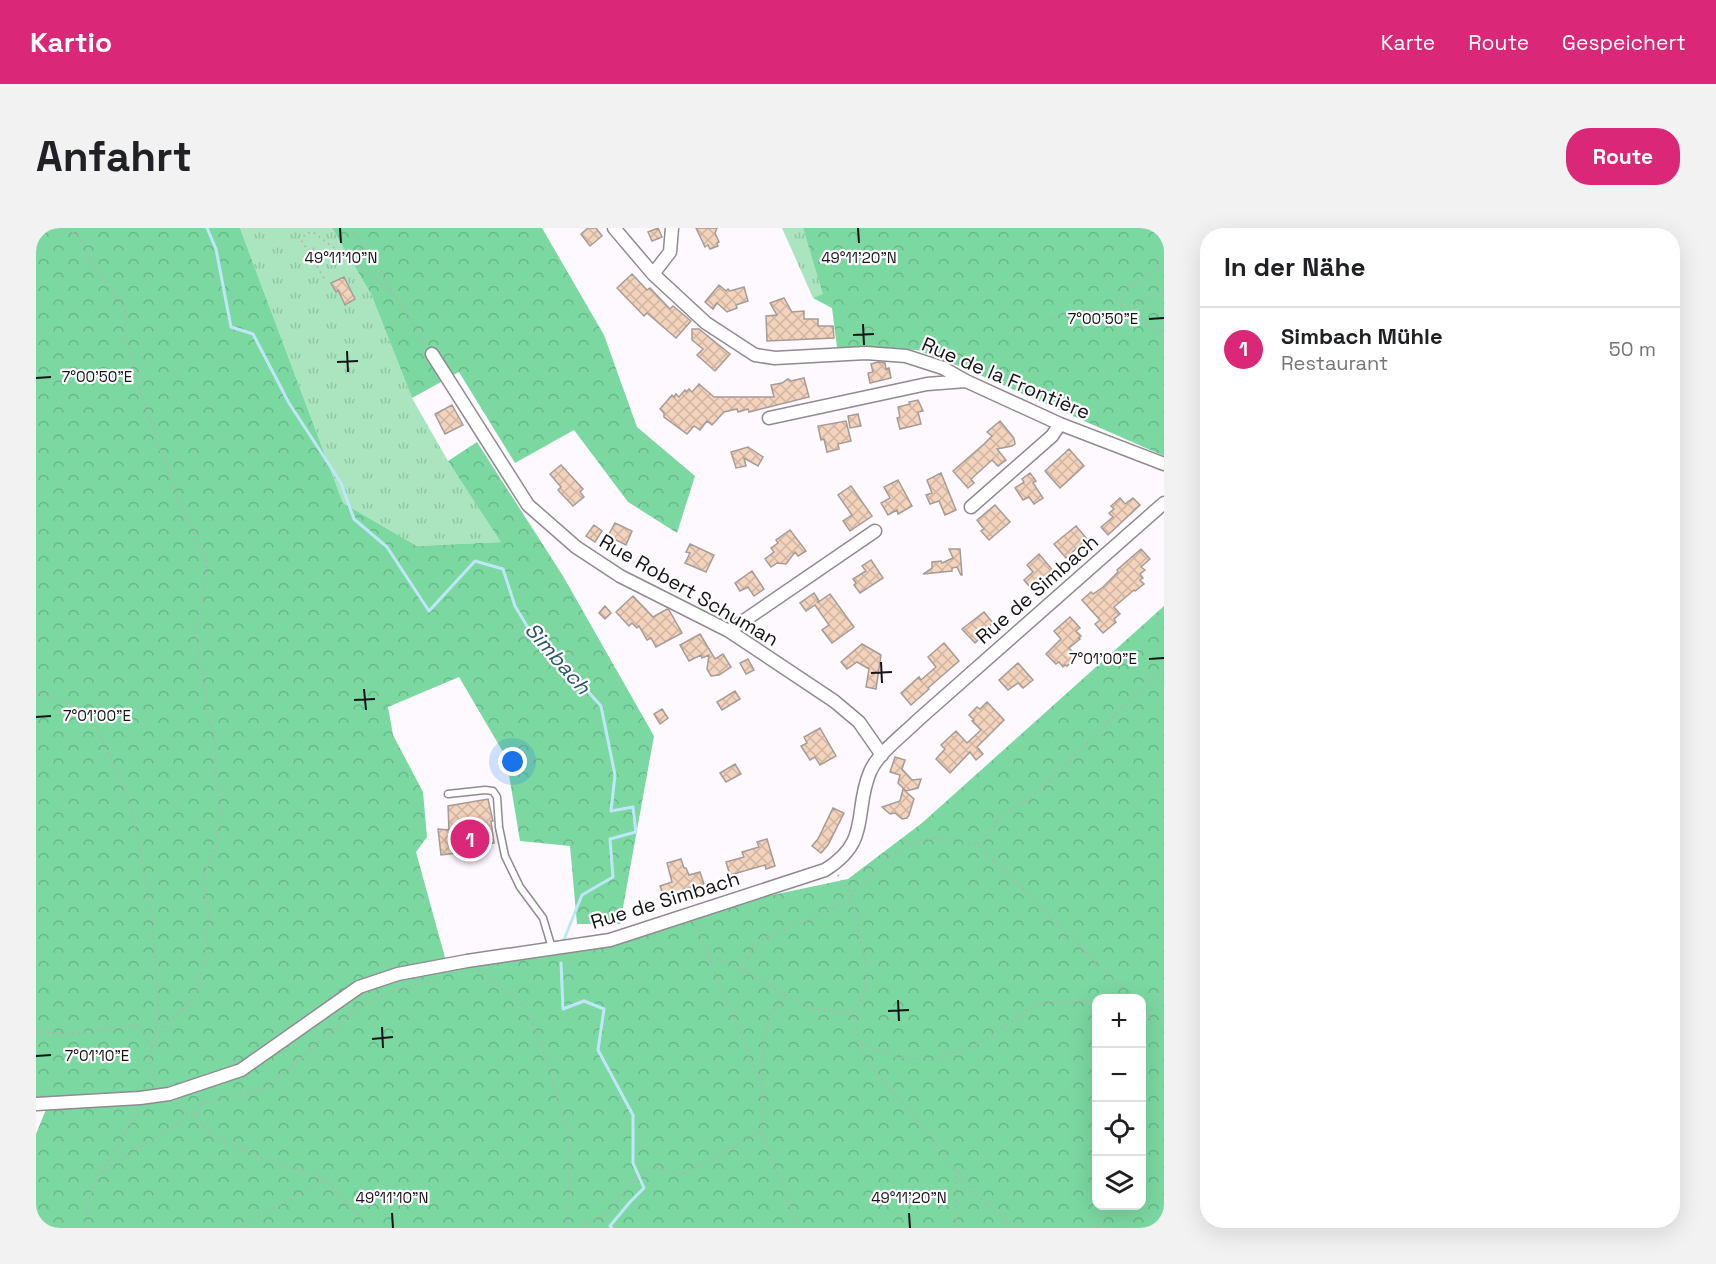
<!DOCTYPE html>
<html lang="de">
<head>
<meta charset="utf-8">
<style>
  body { margin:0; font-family:"Space Grotesk",sans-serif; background:#f2f2f2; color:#202124 }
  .controls { position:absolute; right:18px; bottom:18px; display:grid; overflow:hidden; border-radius:12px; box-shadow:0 6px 24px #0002 }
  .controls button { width:54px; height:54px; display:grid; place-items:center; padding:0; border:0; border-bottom:2px solid #e0e0e0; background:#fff; color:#202124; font:30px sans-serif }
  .you { position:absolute; left:477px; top:534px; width:21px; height:21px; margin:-15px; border:4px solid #fff; border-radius:50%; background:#1a73e8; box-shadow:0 0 0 9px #1a73e833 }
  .badge { display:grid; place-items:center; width:39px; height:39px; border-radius:50%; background:#db2777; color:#fff; font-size:20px; font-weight:700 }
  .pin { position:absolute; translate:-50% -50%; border:3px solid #fff; box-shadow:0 2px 6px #0006 }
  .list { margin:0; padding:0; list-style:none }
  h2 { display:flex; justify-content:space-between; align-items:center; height:78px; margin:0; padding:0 24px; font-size:26px }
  h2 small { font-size:20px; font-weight:400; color:#757577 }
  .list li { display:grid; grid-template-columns:39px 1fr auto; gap:18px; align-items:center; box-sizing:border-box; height:84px; padding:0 24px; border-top:2px solid #e0e0e0 }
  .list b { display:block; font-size:22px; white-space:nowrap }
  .list p { margin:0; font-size:20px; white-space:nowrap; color:#757577 }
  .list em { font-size:20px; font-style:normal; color:#757577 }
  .icon { flex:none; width:33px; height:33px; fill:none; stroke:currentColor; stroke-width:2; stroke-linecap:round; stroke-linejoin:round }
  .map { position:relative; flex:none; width:1128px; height:1000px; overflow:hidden; border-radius:24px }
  header { display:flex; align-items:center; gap:36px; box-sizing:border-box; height:84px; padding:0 30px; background:#db2777; color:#fff }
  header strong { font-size:28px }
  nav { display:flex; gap:33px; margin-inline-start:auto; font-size:21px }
  .intro { display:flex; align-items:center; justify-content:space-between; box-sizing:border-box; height:144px; padding:0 36px }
  h1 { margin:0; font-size:42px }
  .button { padding:15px 27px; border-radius:24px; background:#db2777; color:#fff; font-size:21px; font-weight:700 }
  main { display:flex; gap:36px; padding:0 36px }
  aside { flex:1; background:#fff; border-radius:24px; box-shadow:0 6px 24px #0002 }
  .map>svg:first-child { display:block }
</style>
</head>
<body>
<header>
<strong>Kartio</strong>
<nav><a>Karte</a><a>Route</a><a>Gespeichert</a></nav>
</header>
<div class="intro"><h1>Anfahrt</h1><a class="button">Route</a></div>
<main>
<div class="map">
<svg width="1128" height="1000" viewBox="0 0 1128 1000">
  <defs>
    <pattern id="grass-tufts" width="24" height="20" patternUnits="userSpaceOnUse" patternTransform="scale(1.5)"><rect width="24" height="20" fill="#abe5c0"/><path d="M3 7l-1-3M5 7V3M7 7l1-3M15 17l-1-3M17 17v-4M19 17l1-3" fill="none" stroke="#92c4a4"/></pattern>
    <pattern id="forest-crowns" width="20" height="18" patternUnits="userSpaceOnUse" patternTransform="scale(1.5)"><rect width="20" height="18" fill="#7bd8a1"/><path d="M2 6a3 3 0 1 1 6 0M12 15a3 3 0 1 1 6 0" fill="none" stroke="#6ab88a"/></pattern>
    <pattern id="building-cross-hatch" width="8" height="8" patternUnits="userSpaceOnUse" patternTransform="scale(1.5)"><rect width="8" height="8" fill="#f4d3bd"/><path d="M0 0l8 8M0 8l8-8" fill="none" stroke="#d0b4a2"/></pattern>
  </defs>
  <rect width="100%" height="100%" fill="#fdf9fe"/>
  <path fill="url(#grass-tufts)" d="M204,0H296L335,66L376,170L412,233L466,314L381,318L307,275Z
    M746,0H767L788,66L777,70Z"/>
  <path fill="url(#forest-crowns)" fill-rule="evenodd" d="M0,0H204L307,275L381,318L465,314L412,233L441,214L527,348L618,508L584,696H541L534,618L484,613L470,529L423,449L352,479L357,507L387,564L391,609L380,624L411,737L526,722L657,684L812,651L886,595L1128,378V1000H0V906L13,874L0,873ZM1060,770H1106V978H1060Z
    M296,0H506L568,107L601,199L659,248L641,305L592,274L538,202L479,235L423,144L376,170L335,66Z
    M767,0H1128V228L928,140L881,122L801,119L796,80L777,70L787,66Z"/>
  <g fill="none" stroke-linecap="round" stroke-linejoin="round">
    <path stroke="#c0e6fa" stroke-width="3" d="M171,0L180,21L195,99L217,106L253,175L305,255L318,291L351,319L393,383L439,333L467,341L479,378L497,408L529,438L565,478L579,547L575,583L597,579L600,604L574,611L577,649L546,667L527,714
      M525,735L527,781L548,773L568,781L562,822L597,887V935L608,960L594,974L574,998L576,1000"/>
  </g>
  <path fill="url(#building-cross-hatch)" stroke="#a59c97" stroke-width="1.5" d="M552,0H560L566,8L554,18L545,6Z
    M622,0L626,9L616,13L612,4Z
    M660,0H681L679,5L683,14L681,15L682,18L674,21L672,17L669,19Z
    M596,46L611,62L614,60L634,81L637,78L655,93L640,110L611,85L608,88L581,60Z
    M308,49L319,71L309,77L302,62L300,64L295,55Z
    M683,57L690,63L692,61L694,63L708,59L712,73L700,77L701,80L691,84L681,75L677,81L669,74Z
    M748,70L756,84L768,83V91H782V98H797L798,110L731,113L730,88L741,87L734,75Z
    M656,101H663L694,126L679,143L661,127L667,121L656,112Z
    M842,134L849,135L850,141L853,140L855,150L834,155L832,145L837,144L835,136Z
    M768,150L773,169L713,184L712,181L702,184L701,181L688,184L676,197L671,193L664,202L658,198L651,206L628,189V185L624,181L636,167L638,169L640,166L643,169L649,162L650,164L653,161L656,164L663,156L678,169H738L735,157L746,155L752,151L755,153Z
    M882,172L887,183L882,184L885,196L864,201L861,190L864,189L862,179L874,176L873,174Z
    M416,177L427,197L409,206L399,186Z
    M822,186L825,198L814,200L812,188Z
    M810,193L815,213L802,216L803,221L791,224L788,211L785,212L782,198Z
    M964,193L978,210L979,216L976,218L961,221L970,232L962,238L956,232L935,251L938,255L932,260L917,243L948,216L956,208L951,204Z
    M712,219L727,229L722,238L708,230L710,238L700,240L695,224Z
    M1033,221L1048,238L1024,260L1009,243Z
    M525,237L547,261L544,264L548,269L537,278L522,262L525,259L514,246Z
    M905,245L920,282L909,287L903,273L894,276L890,267L896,265L891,252Z
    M994,245L1000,253L997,255L1007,270L998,276L993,269L987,272L979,260L988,254L986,251Z
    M862,252L876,278L862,286L861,282L852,287L845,275L854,270L848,259Z
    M815,258L836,288L814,303L807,293L816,287L802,267Z
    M1084,270L1089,276L1097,270L1104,277L1072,307L1065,299L1077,289L1073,285L1078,281L1075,278Z
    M959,277L974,294L953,312L945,303L948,301L941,292Z
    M579,295L596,303L590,317L572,308Z
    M558,297L566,303L559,314L550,308Z
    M1040,298L1051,311L1030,330L1018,316Z
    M754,302L770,323L762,328L759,324L750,336L741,335L735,339L729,331L738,324L735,320L742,315L740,312Z
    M654,316L678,327L670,344L649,335L654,325L650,324Z
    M913,321H924L926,347H925L921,339L916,340V343L887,346L896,340V334L905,333L906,335L917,330Z
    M1105,321L1114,331L1105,339L1109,342L1104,346L1107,350L1104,352L1108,356L1099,363L1098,362L1078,379L1084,386L1078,391L1080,394L1067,405L1059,396L1064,392L1046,372L1055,364L1057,366L1067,359L1082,344L1081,342Z
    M1003,326L1019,345L998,364L988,352L997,344L991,337Z
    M835,332L847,350L824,365L818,357L820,355L817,351L830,343L826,338Z
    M716,343L728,361L718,368L712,359L704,363L699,355Z
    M778,365L783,373L781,375L794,366L818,399L796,415L786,402L793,397L779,377L770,383L764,375Z
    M597,368L617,389L631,381L633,382L646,405L620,419L615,410L611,412L603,398L601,400L596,395L593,398L580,384Z
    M569,378L575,385L569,391L563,385Z
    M948,384L957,395L944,407L945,409L939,415L926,401Z
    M1034,389L1044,400L1040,403L1045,408L1043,410L1044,411L1033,420L1041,429L1031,438L1029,437L1027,439L1023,434L1020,436L1010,426L1025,411L1018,403Z
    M664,406L679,431L687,426L695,439L683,447L675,448L671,441L673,427L666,430L665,427L653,433L644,417Z
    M908,415L923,433L892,460L893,461L875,477L865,465L883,449L885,452L900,439L892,429Z
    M826,416L845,427L840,461L830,459L833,441L821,434L811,441L805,434Z
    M712,431L718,442L710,446L704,435Z
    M982,435L997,452L987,460L982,455L972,462L963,452Z
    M699,463L704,471L686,482L681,474Z
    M951,474L968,492L941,519L947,526L940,532L934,524L914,545L900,531L909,521L905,517L920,503L931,515L945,502L936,493L938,492L933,487L941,479L944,481Z
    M626,481L632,490L624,496L618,486Z
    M784,500L800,528L784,537L779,529L774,532L765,518L771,515L768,509Z
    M859,529L869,532L866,541L876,552L885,551L882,560L870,563L862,555L864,547L854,544Z
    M699,536L705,546L690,554L684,545Z
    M867,561L878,571L873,587L871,590L866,591L859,585L854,586L846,579L864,573Z
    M452,571L457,593H455L458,615L430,619V624L405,627L402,601L413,602L412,578Z
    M797,580L808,585L792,617L785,625L776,618L782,611Z
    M731,611L739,638L730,641L729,637L694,647L690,634L708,629L706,624L723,619L721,614Z
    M645,631L648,640H650L653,647L664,644L668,656L649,661L650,665L629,672L624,658L636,654L631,635Z"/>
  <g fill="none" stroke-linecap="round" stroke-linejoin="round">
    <defs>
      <path id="service" d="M412,566L449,562L457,563L461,569L463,599L469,628L484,659L507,690L516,720"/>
      <path id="minor" d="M578,0L617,46L670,95L719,127L739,130L830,125L870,128L907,140L930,153L1024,196L1128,236
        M617,46L634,24L636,0
        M396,126L492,277L540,319L584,348L693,403L798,473L823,494L846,527
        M733,190L891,156L930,153
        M935,279L1016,208L1024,196
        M693,403L839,303
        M0,876L104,870L133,866L205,842L323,759L362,746L431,733L574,712L789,642C836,613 817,584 834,544C842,525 867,507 882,492L1128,275"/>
    </defs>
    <use href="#service" stroke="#908a91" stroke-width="9"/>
    <use href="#minor" stroke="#908a91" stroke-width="15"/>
    <path stroke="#b4b1b5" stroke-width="2" stroke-dasharray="1.5 4.5" stroke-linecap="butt" d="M25,0L42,7L58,37L89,83L90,112L109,179L139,264L171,332L167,368L160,405L172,487L179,514V552L186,580L179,619L166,653L173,685L168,731L159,769L133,794L116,819
      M315,0L390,117
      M1128,36L1092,59L1080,71C1095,87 1108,96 1128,105
      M288,50L266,13L269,6L277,4L355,63
      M1007,93L1047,81L1094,86L1104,74L1128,62
      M0,464L54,484L95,577L116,688L123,788L113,829L120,858
      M941,616L952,606L966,587L990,573L1009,557L1128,438
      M802,647L816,669L830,737L831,759L818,785L823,816L863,829L895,832L944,815L1000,776L1021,774L1060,773
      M661,696L672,727L706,741L772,780L818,785
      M672,727L725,857
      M706,741L717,718L733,708L775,691L816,669L851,630L876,615L903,609L923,615L941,616L1096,770
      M442,742L490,780L505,816L532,905L534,957L531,1000
      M750,767L735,785L727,819L726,903L762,1000
      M1106,780L1128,806
      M1106,798L1128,759
      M0,804L36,806L101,797L116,819
      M823,816L837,841L894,908L937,964L979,1000
      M142,875L148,883L160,888L173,904L223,929L288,950L327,992L331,1000
      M160,888L163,877L195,868L228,860L255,839L321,780L358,763L398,752
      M920,942V1000
      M65,945L156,886
      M48,1000L53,971L61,950L104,882
      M201,1000L268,964L288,950
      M543,1000L550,995L572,986L591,958L616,938L645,947L726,903
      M1061,1000L1067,978"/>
    <use href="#service" stroke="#fff" stroke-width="6"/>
    <use href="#minor" stroke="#fff" stroke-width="12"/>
  </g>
  <path fill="none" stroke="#161417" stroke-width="2" d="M304,0L305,15M822,0L823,15M1113,91L1128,90M827,96L828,117M817,107L838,106M311,123L312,144M301,134L322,133M0,150L15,149M1113,431L1128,430M845,434L846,455M835,445L856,444M328,461L330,482M318,472L339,471M0,489L15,488M862,772L863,793M852,783L873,782M346,799L347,820M336,811L357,809M0,828L15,827M356,985L357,1000M873,985L874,1000"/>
  <g text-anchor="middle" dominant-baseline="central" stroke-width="4.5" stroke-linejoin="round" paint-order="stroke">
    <g font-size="20" fill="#161417" stroke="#fff">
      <text transform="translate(970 150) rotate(23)">Rue de la Frontière</text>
      <text transform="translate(1001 361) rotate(-41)">Rue de Simbach</text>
      <text transform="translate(653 362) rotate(30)">Rue Robert Schuman</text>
      <text transform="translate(629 672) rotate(-17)">Rue de Simbach</text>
    </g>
    <g font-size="21" font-style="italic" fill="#29556a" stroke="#fff">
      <text transform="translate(522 430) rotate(49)">Simbach</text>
    </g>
  </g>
  <g font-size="15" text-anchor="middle" fill="#161417" stroke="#fff" stroke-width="4.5" stroke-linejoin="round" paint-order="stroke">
    <text x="305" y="35">49°11'10"N</text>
    <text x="823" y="35">49°11'20"N</text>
    <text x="1067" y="96">7°00'50"E</text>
    <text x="61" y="154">7°00'50"E</text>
    <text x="1067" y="436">7°01'00"E</text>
    <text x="61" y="493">7°01'00"E</text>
    <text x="61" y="833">7°01'10"E</text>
    <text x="356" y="975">49°11'10"N</text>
    <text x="873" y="975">49°11'20"N</text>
  </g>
</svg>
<div class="controls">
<button>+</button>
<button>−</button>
<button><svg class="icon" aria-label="locate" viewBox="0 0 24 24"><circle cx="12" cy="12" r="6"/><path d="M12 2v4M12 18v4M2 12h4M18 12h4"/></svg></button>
<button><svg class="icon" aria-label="layers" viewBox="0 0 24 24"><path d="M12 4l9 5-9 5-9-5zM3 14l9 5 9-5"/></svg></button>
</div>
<div class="you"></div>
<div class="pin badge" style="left:434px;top:611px">1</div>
</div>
<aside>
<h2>In der Nähe<small></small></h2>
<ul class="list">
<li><span class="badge">1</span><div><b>Simbach Mühle</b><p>Restaurant</p></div><em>50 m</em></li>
</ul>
</aside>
</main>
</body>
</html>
